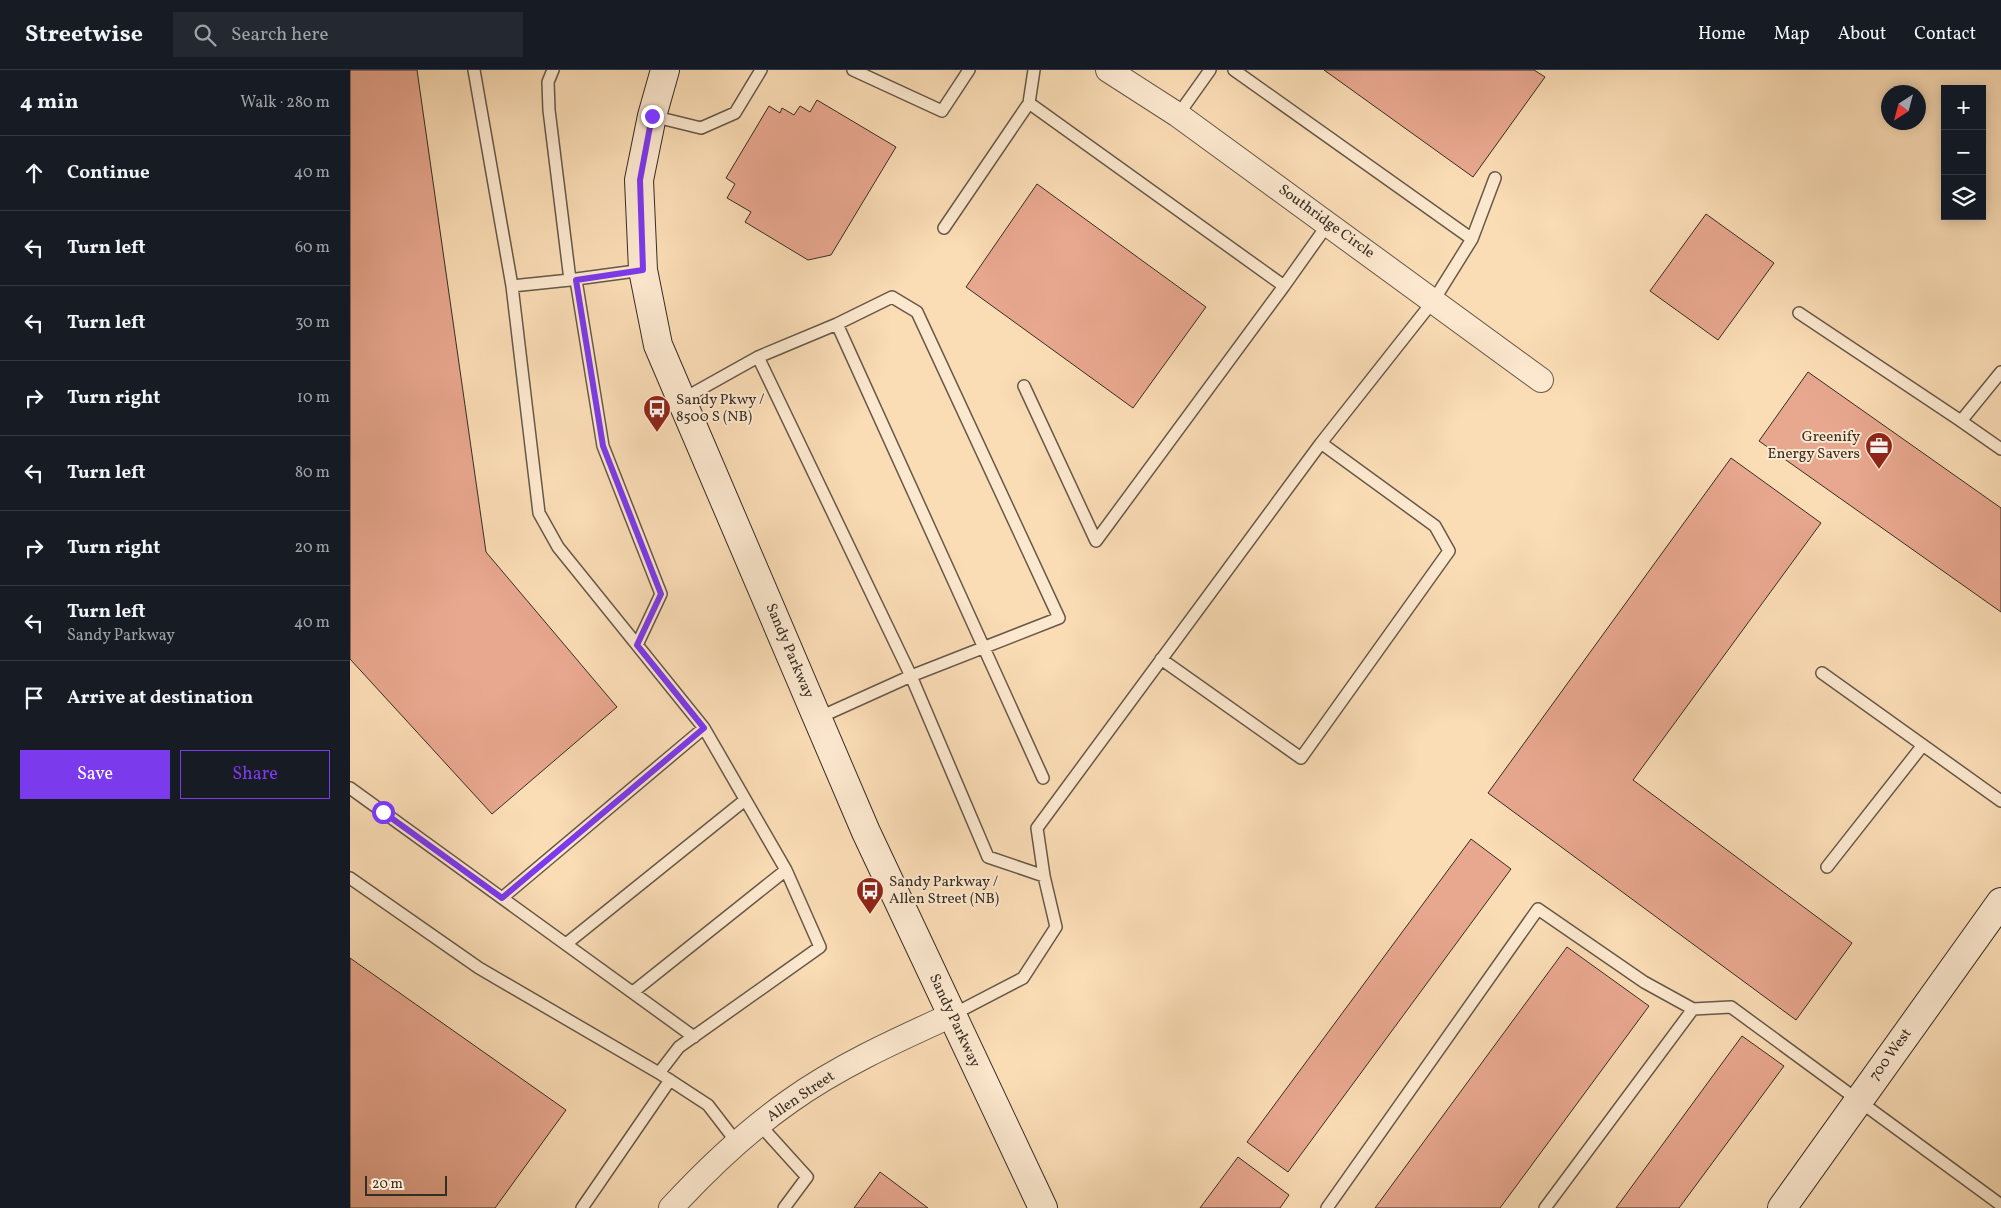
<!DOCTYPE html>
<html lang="en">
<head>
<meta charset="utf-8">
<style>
  body { margin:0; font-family:Vollkorn,serif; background:#242831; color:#f1f3f6 }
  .controls { position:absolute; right:15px; top:15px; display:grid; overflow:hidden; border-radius:0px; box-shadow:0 2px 12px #0003 }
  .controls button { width:45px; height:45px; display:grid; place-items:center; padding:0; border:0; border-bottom:1px solid #363941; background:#171b24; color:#f1f3f6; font:25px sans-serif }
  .compass { position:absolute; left:1531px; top:15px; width:45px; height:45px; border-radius:50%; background:#171b24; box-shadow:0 2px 12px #0003; rotate:216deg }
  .scale { position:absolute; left:15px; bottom:12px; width:82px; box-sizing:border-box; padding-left:5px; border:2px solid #362d24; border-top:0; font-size:14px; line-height:18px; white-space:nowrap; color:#362d24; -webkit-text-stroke:4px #fce8cf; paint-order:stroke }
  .stop { position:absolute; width:15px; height:15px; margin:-11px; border:4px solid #7c3aed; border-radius:50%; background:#fff }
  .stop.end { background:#7c3aed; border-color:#fff; box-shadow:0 1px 5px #0008 }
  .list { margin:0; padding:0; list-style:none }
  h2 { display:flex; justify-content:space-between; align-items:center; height:65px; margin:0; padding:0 20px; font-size:21px }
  h2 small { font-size:16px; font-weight:400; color:#9ea1a6 }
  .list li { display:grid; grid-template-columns:32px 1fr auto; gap:15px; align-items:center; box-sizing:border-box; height:75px; padding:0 20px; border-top:1px solid #363941 }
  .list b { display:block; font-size:19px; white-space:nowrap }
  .list p { margin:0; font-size:16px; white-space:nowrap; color:#9ea1a6 }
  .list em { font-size:16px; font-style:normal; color:#9ea1a6 }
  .actions { display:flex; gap:10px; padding:15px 20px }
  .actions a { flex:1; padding:11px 0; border:1px solid #7c3aed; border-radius:0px; text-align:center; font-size:18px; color:#7c3aed }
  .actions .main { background:#7c3aed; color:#fff }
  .icon { flex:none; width:28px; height:28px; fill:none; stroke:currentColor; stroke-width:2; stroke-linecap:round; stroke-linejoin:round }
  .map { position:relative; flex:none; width:1651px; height:1138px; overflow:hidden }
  header { display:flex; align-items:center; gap:30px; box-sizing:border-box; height:70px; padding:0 25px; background:#171b24; border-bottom:1px solid #363941 }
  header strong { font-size:24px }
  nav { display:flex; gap:28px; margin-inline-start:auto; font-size:18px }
  .search { width:350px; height:45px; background:#242831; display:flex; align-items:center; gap:12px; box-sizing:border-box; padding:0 18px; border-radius:0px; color:#9ea1a6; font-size:19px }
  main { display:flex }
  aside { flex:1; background:#171b24 }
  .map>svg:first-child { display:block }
</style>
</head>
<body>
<header>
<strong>Streetwise</strong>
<div class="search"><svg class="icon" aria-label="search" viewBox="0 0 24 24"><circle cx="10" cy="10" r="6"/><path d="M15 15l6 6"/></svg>Search here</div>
<nav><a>Home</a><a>Map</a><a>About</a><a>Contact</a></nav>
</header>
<main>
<aside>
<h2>4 min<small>Walk · 280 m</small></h2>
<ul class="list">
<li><svg class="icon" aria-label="ahead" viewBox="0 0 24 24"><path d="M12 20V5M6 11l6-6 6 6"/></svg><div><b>Continue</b></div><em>40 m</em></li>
<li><svg class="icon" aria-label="left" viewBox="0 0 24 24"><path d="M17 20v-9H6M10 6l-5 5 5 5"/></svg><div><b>Turn left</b></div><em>60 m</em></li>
<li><svg class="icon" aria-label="left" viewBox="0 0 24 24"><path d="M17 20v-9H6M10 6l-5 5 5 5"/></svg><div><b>Turn left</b></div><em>30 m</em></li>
<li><svg class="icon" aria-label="right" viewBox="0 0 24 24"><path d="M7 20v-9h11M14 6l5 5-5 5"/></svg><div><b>Turn right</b></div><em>10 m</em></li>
<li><svg class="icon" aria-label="left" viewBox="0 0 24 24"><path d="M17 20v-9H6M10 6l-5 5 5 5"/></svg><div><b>Turn left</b></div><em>80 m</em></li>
<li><svg class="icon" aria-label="right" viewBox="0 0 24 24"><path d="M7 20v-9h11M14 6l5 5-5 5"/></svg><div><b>Turn right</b></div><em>20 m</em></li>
<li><svg class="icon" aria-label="left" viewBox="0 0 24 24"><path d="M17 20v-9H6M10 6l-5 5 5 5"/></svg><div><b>Turn left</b><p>Sandy Parkway</p></div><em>40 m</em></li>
<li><svg class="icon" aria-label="arrive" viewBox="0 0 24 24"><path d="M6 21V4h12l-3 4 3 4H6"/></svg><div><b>Arrive at destination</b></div></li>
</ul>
<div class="actions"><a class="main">Save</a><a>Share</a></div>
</aside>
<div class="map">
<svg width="1651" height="1138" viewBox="0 0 1651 1138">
  <rect width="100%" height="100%" fill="#fadcb5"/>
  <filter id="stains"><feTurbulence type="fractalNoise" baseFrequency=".004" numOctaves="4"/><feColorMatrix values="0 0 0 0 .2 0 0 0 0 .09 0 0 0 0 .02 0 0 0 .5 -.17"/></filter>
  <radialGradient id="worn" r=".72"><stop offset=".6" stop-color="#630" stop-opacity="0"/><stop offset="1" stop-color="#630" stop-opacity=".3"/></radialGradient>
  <path fill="#e8a78f" stroke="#362d24" d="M0,0H67L136,482L267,637L142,744L0,589Z
    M974,0H1184L1195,7L1123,107Z
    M467,30L546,77L481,185L458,190L395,152L401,142L377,128L385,114L376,108L419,36L430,43L432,38L444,45L450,36L460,42Z
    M687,114L856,237L783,338L616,217Z
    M1356,144L1424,193L1368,270L1300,221Z
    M1458,302L1651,438V542L1409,371Z
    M1381,388L1471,453L1283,710L1502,873L1446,950L1138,723Z
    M1121,769L1161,799L938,1102L897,1072Z
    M1217,877L1299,936L1150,1138H1025Z
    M0,888L216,1040L145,1138H0Z
    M1392,966L1434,996L1329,1138H1266Z
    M888,1087L939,1125L930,1138H850Z
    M530,1102L578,1138H504Z"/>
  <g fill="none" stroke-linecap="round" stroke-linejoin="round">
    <defs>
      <path id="lane" d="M124,0L162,216L189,443L208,477L354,658L436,800L470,877L329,977L309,1003
        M503,0L592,41L619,0
        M884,0L1122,169
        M828,45L860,0
        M302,46L351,58L385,43L411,0
        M594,158L679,33
        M219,210L293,200
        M226,210L253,376L311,524L287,575
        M162,216L220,210L199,40L198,12L203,0
        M934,216L978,154
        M1449,243L1611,351
        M487,254L693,708
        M408,287L561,606L638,787L694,806
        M1651,302L1611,351L1651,379
        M674,316L746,471L934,216L679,33L684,0
        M331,330L408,287L487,254L542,227L567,242L709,548L561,606L468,648
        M811,589L951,688L1099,481L1085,456L971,373
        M1472,603L1651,731
        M0,718L344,967
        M1477,797L1573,675
        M0,808L129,898L309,1003L358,1035L388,1074
        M152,828L354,658
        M216,874L395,730
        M283,922L436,800
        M602,945L673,908L706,857L694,806L687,758L971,373L1084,230L1122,169L1145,108
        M410,1055L457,1107L434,1138
        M232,1138L320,1010
        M977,1138L1188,839L1294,912L1343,939L1381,937L1651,1135
        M1195,1138L1343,939"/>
      <path id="street" d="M758,0L828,45L1191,310
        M321,1138C357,1099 397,1061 440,1031C489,996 547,970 602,945"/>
      <path id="secondary" d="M315,0L302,46L289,110L293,200L308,275L516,762L693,1138
        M1432,1138L1651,832"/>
    </defs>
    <use href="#lane" stroke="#675948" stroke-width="14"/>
    <use href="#street" stroke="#675948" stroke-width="26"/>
    <use href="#secondary" stroke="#362d24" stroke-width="30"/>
    <use href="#lane" stroke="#fce8cf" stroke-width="11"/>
    <use href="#street" stroke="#fce8cf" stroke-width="24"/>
    <use href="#secondary" stroke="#fce8cf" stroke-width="28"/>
  </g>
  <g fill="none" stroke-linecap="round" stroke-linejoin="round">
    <path stroke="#7c3aed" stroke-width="6" d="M33,742L152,828L354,658L287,575L311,524L253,376L226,210L293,200L290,110L302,46"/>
  </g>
  <defs>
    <symbol id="bus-pin" viewBox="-11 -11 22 30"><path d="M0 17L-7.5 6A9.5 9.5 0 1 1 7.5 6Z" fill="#8f2418" stroke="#fce8cf"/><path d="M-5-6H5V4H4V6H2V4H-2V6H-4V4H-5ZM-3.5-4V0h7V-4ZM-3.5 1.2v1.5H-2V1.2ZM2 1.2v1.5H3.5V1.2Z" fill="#fff"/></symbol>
    <symbol id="office-pin" viewBox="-11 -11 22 30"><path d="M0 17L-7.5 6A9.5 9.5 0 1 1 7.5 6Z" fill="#8f2418" stroke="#fce8cf"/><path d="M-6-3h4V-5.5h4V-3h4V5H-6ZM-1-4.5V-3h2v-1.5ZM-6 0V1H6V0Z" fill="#fff"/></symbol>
  </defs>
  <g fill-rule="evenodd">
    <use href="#bus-pin" x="291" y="323" width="32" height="43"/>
    <use href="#office-pin" x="1513" y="360" width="32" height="43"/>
    <use href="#bus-pin" x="504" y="805" width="32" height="43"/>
  </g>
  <g text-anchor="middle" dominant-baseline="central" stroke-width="4" stroke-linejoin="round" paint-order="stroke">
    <g font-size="15" fill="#362d24" stroke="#fce8cf">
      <text transform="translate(976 152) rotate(36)">Southridge Circle</text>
      <text transform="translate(439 581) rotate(67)">Sandy Parkway</text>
      <text transform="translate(604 951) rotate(65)">Sandy Parkway</text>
      <text transform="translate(1541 985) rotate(-54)">700 West</text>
      <text transform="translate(451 1027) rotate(-34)">Allen Street</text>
    </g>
    <g font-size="15" fill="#362d24" stroke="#fce8cf" text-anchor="start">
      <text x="326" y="330">Sandy Pkwy /<tspan x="326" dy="17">8500 S (NB)</tspan></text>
      <text x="1510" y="367" text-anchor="end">Greenify<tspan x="1510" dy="17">Energy Savers</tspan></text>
      <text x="539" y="812">Sandy Parkway /<tspan x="539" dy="17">Allen Street (NB)</tspan></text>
    </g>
  </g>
  <rect width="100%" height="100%" filter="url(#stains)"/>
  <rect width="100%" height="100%" fill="url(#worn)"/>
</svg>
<div class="controls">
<button>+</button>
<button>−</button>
<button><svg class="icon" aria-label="layers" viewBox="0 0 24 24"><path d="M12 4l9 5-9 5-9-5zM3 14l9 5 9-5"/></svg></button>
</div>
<svg class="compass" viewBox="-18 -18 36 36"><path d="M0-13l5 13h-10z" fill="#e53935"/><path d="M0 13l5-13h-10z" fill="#9ea1a6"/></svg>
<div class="scale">20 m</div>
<div class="stop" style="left:33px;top:742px"></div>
<div class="stop end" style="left:302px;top:46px"></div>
</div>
</main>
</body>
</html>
